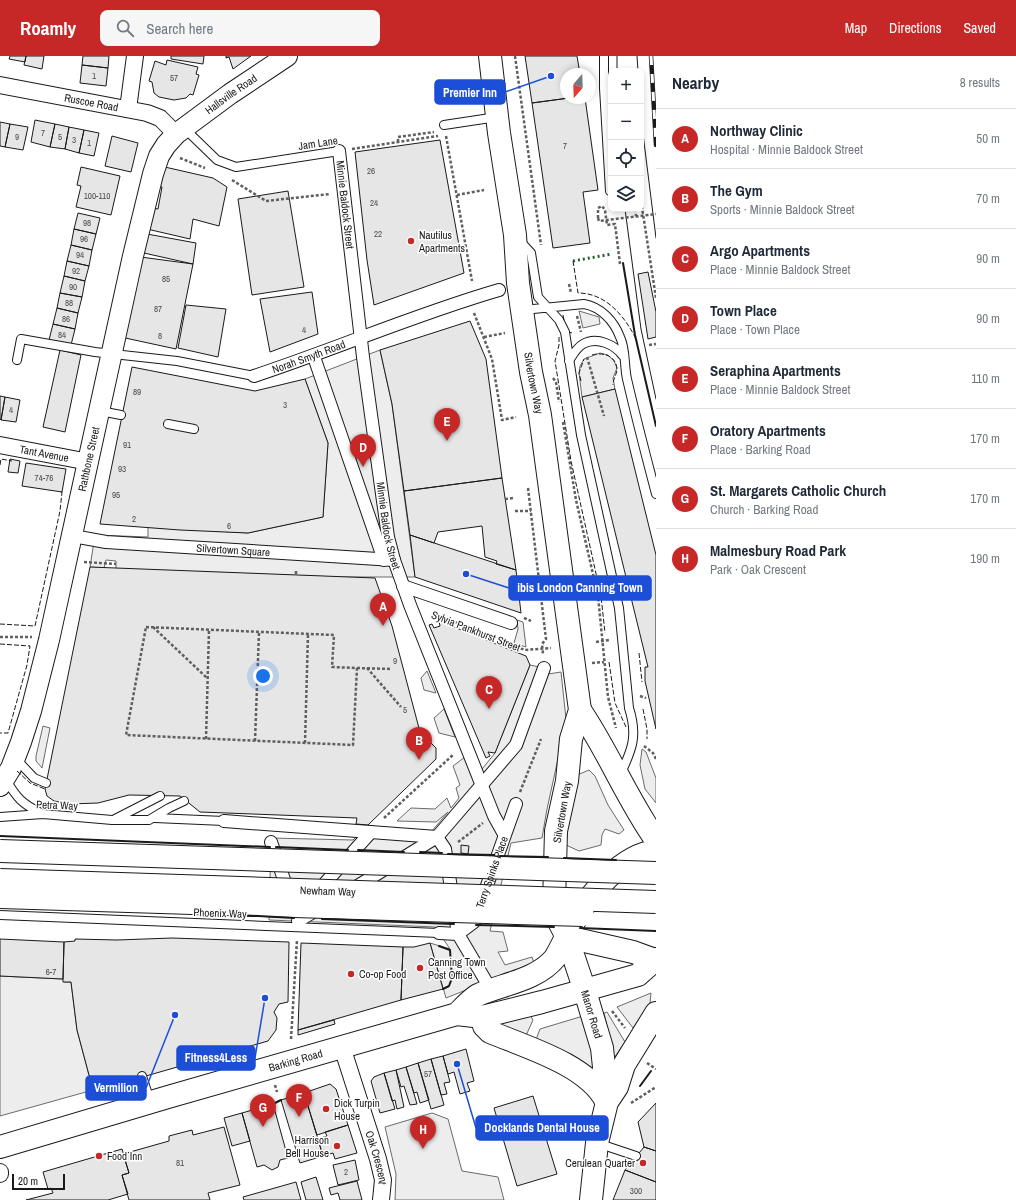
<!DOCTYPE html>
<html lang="en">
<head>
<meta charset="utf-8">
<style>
  body { margin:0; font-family:"Archivo Narrow",sans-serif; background:#f6f6f7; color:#1f2937 }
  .controls { position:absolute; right:12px; top:12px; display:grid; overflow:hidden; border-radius:8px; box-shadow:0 2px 6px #0003 }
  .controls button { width:36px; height:36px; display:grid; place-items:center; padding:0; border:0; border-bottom:1px solid #e0e1e3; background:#fff; color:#1f2937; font:20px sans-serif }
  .compass { position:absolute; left:560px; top:12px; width:36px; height:36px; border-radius:50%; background:#fff; box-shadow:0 2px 6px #0003; rotate:199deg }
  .scale { position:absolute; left:12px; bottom:10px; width:53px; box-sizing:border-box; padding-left:4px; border:2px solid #1a1a1a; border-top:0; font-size:11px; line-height:14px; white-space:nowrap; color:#1a1a1a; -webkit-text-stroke:3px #fff; paint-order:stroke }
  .you { position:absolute; left:263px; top:620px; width:14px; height:14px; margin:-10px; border:3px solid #fff; border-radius:50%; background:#1a73e8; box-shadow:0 0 0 6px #1a73e833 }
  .badge { display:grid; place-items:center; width:26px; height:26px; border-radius:50%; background:#c62828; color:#fff; font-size:13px; font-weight:700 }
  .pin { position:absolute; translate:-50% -33px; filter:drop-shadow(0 1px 2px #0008) }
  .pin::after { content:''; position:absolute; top:21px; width:14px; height:12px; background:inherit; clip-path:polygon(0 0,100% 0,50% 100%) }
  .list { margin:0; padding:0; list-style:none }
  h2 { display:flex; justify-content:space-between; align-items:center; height:52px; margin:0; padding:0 16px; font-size:17px }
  h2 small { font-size:13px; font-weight:400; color:#747a83 }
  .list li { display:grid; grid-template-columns:26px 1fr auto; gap:12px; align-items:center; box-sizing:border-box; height:60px; padding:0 16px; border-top:1px solid #e0e1e3 }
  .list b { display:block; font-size:15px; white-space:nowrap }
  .list p { margin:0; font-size:13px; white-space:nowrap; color:#747a83 }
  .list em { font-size:13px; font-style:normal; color:#747a83 }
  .icon { flex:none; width:22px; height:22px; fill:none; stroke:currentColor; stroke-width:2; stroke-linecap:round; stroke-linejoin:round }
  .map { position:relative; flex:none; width:656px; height:1144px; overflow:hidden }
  header { display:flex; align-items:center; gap:24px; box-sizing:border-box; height:56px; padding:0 20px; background:#c62828; color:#fff }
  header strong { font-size:19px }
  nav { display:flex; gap:22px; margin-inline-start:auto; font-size:14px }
  .search { width:280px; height:36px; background:#f6f6f7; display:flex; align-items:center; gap:10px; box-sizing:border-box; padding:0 14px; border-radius:8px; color:#747a83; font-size:15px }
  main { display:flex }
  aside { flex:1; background:#fff }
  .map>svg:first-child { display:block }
</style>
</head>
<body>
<header>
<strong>Roamly</strong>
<div class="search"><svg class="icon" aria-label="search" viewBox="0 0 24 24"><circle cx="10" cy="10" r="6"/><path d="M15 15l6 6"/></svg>Search here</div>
<nav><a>Map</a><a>Directions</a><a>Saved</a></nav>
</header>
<main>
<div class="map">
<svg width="656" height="1144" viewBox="0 0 656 1144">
  <rect width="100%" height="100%" fill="#fff"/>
  <path fill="#ededed" stroke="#6a6a6a" d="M579,255L599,261L600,268L583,272Z
    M380,294L392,348L415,521H340L116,513V505L106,504L104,512L90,511L95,479L148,481V471L248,477L323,461L328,387L305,323Z
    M600,297L608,299L614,305L617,312L613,322L615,333L582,341L579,317L580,310L584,303Z
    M517,564L523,566L526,591L514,587L518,573Z
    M530,609L544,612L548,618L561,616L566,663L563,680L547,753L542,782L511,787L490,875L503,876L508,895L498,896L505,909L532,901L534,907L446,942L430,887L450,893L435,871L269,864L271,782L353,784L366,771L431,776L448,756L436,766L397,765L411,752L435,753L447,742L451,752L459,742L456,732L460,729L453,710L465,701L474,723L495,697Z
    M427,615L436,637L424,634L421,622Z
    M444,653L455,681L439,677L434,662Z
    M43,670L50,672L42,712L36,705V700Z
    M642,693L646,696L656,722V747L645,733L640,709Z
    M589,714L595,720L608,749L624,774L619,778L605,773L602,779L601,789L579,795L566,789L568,767L577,719Z
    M0,920L63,923L64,926H71L77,974L93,1034L0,1060Z
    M651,937L650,947L633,972L617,951Z
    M607,956L625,986L614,1002L604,957Z
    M530,959L533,964L524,984L494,970Z
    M583,960L595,1011L593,1019L534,989L540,973Z
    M432,1057L448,1063L462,1115L498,1121L504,1144H395L396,1118L385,1071Z"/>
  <path fill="#e6e6e6" stroke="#1a1a1a" d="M10,0H26L25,6L9,3Z
    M26,0H44L42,13L24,9Z
    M83,0H109L108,12L82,9Z
    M171,0H204L203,8L171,3Z
    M226,0H251L233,13L229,1L226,2Z
    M525,0H577L580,18H566V42H569L532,47Z
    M167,4L198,11L196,18L199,19L193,39L190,38L186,42L174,44L159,41L154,37L152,26L149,25L155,5L166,9Z
    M82,9L108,12L106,30L80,27Z
    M569,42H585L598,134L583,136L590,187L553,192L532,47Z
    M35,64L55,68L50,91L31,86Z
    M0,66L10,68L5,91L0,90Z
    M10,68L28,71L23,94L5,91Z
    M55,68L69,71L65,93L50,91Z
    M69,71L84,74L79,97L65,93Z
    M84,74L99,77L94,100L79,97Z
    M112,80L138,87L131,116L105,110Z
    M440,84L464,217L374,249L367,204L355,96Z
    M156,109L213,122L227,131L219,170L193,163L190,183L147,173L152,152L158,153L162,131L153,128Z
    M81,111L120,120L111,159L76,151L81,130L77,129Z
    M288,135L304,231L252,239L238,143Z
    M78,157L100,162L96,178L74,173Z
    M74,173L96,178L92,194L71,189Z
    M147,178L196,187L193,208L144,197Z
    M71,189L92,194L89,210L67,205Z
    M133,200L193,208L176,293L116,280Z
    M67,205L89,210L85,225L64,220Z
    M648,216L656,256V281L648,283L638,218Z
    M64,220L85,225L82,241L60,237Z
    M312,236L318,278L270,296L260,243Z
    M60,237L82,241L78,257L57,252Z
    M186,249L226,253L218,301L178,292Z
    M57,252L78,257L75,273L53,268Z
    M470,265L486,303L502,422L404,435L392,348L380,294Z
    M53,268L75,273L71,289L49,284Z
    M60,294L81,299L65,376L43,371Z
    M132,311L255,335L305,323L328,387L323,461L248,477L180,474L100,468Z
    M615,333L656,499V673L645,625V611H648L647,607L582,341Z
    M0,340L5,341L1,364L0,363Z
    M5,341L20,344L16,366L1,364Z
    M10,403L20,405L18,417L8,416Z
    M26,407L66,413L62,436L22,430Z
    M502,422L516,514L496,508L497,505L485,501L482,470L438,476L434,487L410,479L404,435Z
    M410,479L516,514L521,557L415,521Z
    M90,511L375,522L392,570L420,676L436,692V703L368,769L356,768L357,762L200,756L180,740L129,739L98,747L70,748L54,745L47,740L45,733Z
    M439,565L526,600L530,609L495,697L488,696L490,700L486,702L429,569L432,568L434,572L440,570Z
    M461,789L469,790L468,798L461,797Z
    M172,882L289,886L288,946L279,948L274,956L277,962L276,974L268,985L111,1030L98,1028L89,1019L77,974L71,926H63V923L64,886L75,885V883L117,884Z
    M0,883L64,886L63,923L0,920Z
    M301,887L403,891L401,944L298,974Z
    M430,887L443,933L401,944L403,891H414Z
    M334,964L335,968L298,979V974Z
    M466,993L474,1025L467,1027L470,1035L460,1038L454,1016L448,1018L443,1000Z
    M443,1000L450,1026L444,1027L447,1038L441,1039L431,1003Z
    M431,1003L444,1049L431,1053L418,1007Z
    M418,1007L429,1044L420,1047L417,1036L414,1037L406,1011Z
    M406,1011L417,1048L410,1049L404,1030L401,1031L396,1014Z
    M396,1014L404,1051L397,1053L395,1044L392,1045L384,1017Z
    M384,1017L395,1053L380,1057L371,1025L374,1021Z
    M330,1028L336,1033L348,1069L317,1079L304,1037Z
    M304,1037L323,1100L300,1107L281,1044Z
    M533,1040L557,1118L517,1130L494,1052Z
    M656,1047V1095L644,1091L638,1066Z
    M273,1048L288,1102L280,1104L278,1111L272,1114L264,1109L257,1111L242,1057Z
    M242,1057L250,1085L232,1090L224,1062Z
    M348,1069L357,1097L335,1103L333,1097L323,1100L318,1083L327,1080L325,1076Z
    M224,1071L240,1129L208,1137L210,1144H129L122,1119L129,1117L123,1098L169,1085V1080L192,1074L193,1079Z
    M644,1091L656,1095V1126L625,1114Z
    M122,1093L129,1117L122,1119L128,1138L108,1144H26L53,1137L51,1132L48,1133L43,1116Z
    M355,1104L359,1124L338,1129L333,1109Z
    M625,1114L656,1126V1144H613Z
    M316,1121L323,1144H306L301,1126Z
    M357,1125L362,1144H340L338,1137L331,1139L329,1132Z
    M296,1126L301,1144H244L243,1141Z"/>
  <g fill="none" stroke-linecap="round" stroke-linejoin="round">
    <defs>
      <path id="service" d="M604,0V32L610,135
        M444,69L497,61
        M184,72L217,104L236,111L339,95
        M519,184L531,197L538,241L559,264L565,276L581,379L619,552L629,652C638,680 632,694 620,719
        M523,254L584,248C601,251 614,265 620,281C626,293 624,310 627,323C636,362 646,400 656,438
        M17,304L21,283L95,296L177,305L254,320
        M569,305C573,299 576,292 583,288C597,280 615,289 623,300
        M100,355L121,359
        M168,368L194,373
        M16,703L34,722L46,727
        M6,724C17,742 22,748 41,757
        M0,761L43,758L112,764H149L169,752L184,745
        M155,762L224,765
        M115,763L160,740
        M0,859L439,877
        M142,1020L150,1045
        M597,1087L636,1100"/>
      <g id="pedestrian">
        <path id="s1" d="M339,95L363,301L388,481L394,504L410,549L494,760L504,778"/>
        <path d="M314,301L384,504"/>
        <path id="s2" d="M254,320C336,293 416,258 499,234"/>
        <path id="s3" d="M73,480L106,486L394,504"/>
        <path d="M403,530L511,567"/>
        <path d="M224,765L437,781L516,689L544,612"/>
        <path d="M271,786L289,838"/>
        <path d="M351,834L437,781L445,793L458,878L487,927"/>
        <path d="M317,836L371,776"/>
        <path d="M298,865L318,853"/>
        <path d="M439,877L458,878"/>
        <path id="s4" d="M458,878L474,866L516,748"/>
      </g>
      <g id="minor">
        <path id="s5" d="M0,29L147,57L160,62L176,78"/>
        <path d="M128,53L135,0"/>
        <path id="s6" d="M0,389L89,406"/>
        <path id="s7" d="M342,991L378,1103L383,1124L381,1144"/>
        <path d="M0,1116V1118"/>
      </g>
      <g id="tertiary">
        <path id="s8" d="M0,730L11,712L21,686L31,655L49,584L133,200L153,118L159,100L166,89L176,78L230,38L287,0"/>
      </g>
      <g id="primary">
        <path id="s9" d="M490,0L499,77L515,179L518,227L531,316L540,359L580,654L571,683L567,725L556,775L554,848L558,864L567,881L584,932L602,992L604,1011L602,1037"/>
        <path d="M580,654C608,695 627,743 656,784"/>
        <path d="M567,881L633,896L655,904"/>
        <path d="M457,958L482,961L542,946L638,919L656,903"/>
        <path d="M482,961L484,970L490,976C526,991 588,1009 606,1045"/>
        <path id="s10" d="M0,1091L168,1041L457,958C463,952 471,943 478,939C503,928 537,924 555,902C562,890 567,878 574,866C590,837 622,799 656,795"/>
        <path d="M591,1144L597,1087L607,1046L617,1031L624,1009L656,957"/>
      </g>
    </defs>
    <use href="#service" stroke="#1a1a1a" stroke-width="10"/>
    <use href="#pedestrian" stroke="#1a1a1a" stroke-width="14"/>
    <use href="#minor" stroke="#1a1a1a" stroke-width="18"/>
    <use href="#tertiary" stroke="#1a1a1a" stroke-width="22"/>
    <use href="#primary" stroke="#1a1a1a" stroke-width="24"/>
    <path stroke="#5f5f5f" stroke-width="2.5" stroke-dasharray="3 2" stroke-linecap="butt" d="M515,0L541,189
      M446,80L472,225
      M398,86V81L434,76
      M352,93L438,80
      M180,102L205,112
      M232,124L266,145L330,138
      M457,139L484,134
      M641,145L656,242
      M635,153L636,160
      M598,162V152L602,150L605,154L607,169L615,168L620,208
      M569,228L571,237
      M474,257L492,303L502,364L516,361
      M577,260L581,276
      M484,281L505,277
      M649,289L656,288
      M587,301L604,360
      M553,322L556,326L559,346
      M563,366L576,444L598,540L608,641L616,672
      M528,432L546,583L542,588L543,598
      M505,443L514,442
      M515,455H531
      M84,506L116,508
      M296,515V519
      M519,537L526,536
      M437,559L525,594L551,592
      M524,562L531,565
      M146,571L334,579L332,611L357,612L353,689L126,679Z
      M153,571L207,622
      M0,581H32
      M596,586L609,584
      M592,607L604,606
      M357,612L392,613
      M367,612L401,651
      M640,640L646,642
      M206,683L209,574
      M255,685L259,576
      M305,687L308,578
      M644,690L653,697L656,703
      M520,736L541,683
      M384,762L454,698
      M458,786L483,767
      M612,955L625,972
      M291,983L297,884
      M647,1007L656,1013
      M275,1029L277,1036
      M631,1047L656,1031"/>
    <use href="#service" stroke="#fff" stroke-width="8"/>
    <use href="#pedestrian" stroke="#fff" stroke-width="12"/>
    <use href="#minor" stroke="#fff" stroke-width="16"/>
    <use href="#tertiary" stroke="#fff" stroke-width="20"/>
    <use href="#primary" stroke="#fff" stroke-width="22"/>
    <path stroke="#1a1a1a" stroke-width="1" d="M617,0V15
      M637,0L638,15
      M641,62L656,182
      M625,153L641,273L656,343"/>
    <defs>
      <path id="rail" d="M651,0L656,89"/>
    </defs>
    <use href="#rail" stroke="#1a1a1a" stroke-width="4.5"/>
    <use href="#rail" stroke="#fff" stroke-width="3" stroke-dasharray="9" stroke-linecap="butt"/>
    <defs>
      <g id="trunk-bridge">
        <path d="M0,795L656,817"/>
        <path id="s11" d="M0,824L656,846"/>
        <path d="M0,841L583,859"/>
      </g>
    </defs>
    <use href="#trunk-bridge" stroke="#1a1a1a" stroke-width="24" stroke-linecap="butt"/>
    <path stroke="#5f5f5f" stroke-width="2.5" stroke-dasharray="3 2" stroke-linecap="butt" d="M598,162L599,165L656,158"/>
    <use href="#trunk-bridge" stroke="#fff" stroke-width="22"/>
    <path stroke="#2b5a34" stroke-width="3" stroke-dasharray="2 3" stroke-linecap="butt" d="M573,205L612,198"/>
    <path stroke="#1a1a1a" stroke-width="1" stroke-dasharray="5 2" stroke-linecap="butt" d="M573,205L578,237C607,237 626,262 637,285
      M563,259L564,264
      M569,276L572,277
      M559,281V289L555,305L571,405L601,540L605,577
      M592,299C602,296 616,299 617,313C617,318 613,323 613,329
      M581,325L579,317L584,303
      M0,409L1,403L12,405
      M0,568L35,570L60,455L62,436H60
      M0,588L30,590L27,609L8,677H0
      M639,597L642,626
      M609,606L615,647L626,671
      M643,653L647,673V683
      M17,715L30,727L45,733"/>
    <path stroke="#1a1a1a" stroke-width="2" d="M623,207L635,279L656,370
      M0,780L270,791
      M276,791L348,794
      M358,794L404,796
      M420,796L442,797
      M448,798L494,799
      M500,800L548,801
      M564,802L616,804
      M238,859L294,862
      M322,863L454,868
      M476,869L554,871
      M580,872L656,875
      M439,890L450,894L452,922L449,930L443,933
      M640,1030L651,1015
      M273,1048L281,1044"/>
  </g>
  <g fill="#c62828" stroke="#fff" stroke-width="1.5">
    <circle cx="411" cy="185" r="4"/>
    <circle cx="420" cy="912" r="4"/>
    <circle cx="351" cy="918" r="4"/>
    <circle cx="326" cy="1053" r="4"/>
    <circle cx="337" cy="1090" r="4"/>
    <circle cx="99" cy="1100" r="4"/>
    <circle cx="643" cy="1107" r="4"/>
  </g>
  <g text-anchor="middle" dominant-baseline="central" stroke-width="3" stroke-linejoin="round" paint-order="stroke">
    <g font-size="9" fill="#4d4d4d">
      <text x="94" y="20">1</text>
      <text x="174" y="22">57</text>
      <text x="43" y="77">7</text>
      <text x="17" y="81">9</text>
      <text x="60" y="81">5</text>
      <text x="74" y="84">3</text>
      <text x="89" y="87">1</text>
      <text x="565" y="90">7</text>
      <text x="371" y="115">26</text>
      <text x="97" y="140">100-110</text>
      <text x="374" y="147">24</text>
      <text x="87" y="167">98</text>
      <text x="378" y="178">22</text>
      <text x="84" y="183">96</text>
      <text x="80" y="199">94</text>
      <text x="76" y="215">92</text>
      <text x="166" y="223">85</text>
      <text x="73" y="231">90</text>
      <text x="69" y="247">88</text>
      <text x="158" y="253">87</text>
      <text x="66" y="263">86</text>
      <text x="304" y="274">4</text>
      <text x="62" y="279">84</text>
      <text x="160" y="280">8</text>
      <text x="137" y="336">89</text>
      <text x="285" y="349">3</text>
      <text x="11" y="354">4</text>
      <text x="127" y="389">91</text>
      <text x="122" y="413">93</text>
      <text x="44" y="422">74-76</text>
      <text x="116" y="439">95</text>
      <text x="134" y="463">2</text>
      <text x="229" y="470">6</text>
      <text x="395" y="605">9</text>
      <text x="405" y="654">5</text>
      <text x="51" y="916">6-7</text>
      <text x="428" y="1018">57</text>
      <text x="180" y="1107">81</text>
      <text x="346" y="1116">2</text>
      <text x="636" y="1135">300</text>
    </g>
    <g font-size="11" fill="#1a1a1a" stroke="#fff">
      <text stroke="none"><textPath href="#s8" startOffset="747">Hallsville Road</textPath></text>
      <text stroke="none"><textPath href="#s5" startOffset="93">Ruscoe Road</textPath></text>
      <text transform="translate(318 87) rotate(-9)">Jam Lane</text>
      <text stroke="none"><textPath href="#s1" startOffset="54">Minnie Baldock Street</textPath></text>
      <text stroke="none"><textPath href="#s2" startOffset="58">Norah Smyth Road</textPath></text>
      <text stroke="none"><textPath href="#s9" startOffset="330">Silvertown Way</textPath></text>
      <text stroke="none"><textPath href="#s6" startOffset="45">Tant Avenue</textPath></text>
      <text stroke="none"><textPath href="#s8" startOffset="340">Rathbone Street</textPath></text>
      <text stroke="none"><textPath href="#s1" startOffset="378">Minnie Baldock Street</textPath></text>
      <text stroke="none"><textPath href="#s3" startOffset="161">Silvertown Square</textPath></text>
      <text transform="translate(476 575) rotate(21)">Sylvia Pankhurst Street</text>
      <text transform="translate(57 749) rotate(2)">Petra Way</text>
      <text transform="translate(562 756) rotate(-80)">Silvertown Way</text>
      <text stroke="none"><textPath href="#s4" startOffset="73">Terry Spinks Place</textPath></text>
      <text stroke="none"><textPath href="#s11" startOffset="328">Newham Way</textPath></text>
      <text transform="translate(220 857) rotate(2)">Phoenix Way</text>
      <text stroke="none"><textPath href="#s9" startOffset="974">Manor Road</textPath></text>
      <text stroke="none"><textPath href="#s10" startOffset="308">Barking Road</textPath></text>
      <text stroke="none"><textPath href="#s7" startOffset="116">Oak Crescent</textPath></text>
    </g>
    <g font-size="11" fill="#1a1a1a" stroke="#fff" text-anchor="start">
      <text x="419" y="179">Nautilus<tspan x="419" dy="13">Apartments</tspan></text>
      <text x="428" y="906">Canning Town<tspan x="428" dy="13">Post Office</tspan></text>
      <text x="359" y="918">Co-op Food</text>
      <text x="334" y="1047">Dick Turpin<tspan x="334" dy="13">House</tspan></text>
      <text x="329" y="1084" text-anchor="end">Harrison<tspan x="329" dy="13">Bell House</tspan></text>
      <text x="107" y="1100">Food Inn</text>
      <text x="635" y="1107" text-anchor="end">Cerulean Quarter</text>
    </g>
  </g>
  <path fill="none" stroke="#1d4ed8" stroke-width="1.5" d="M551 20L505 36M466 518L509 532M265 942L255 1002M175 959L146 1032M457 1008L476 1072"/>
  <g fill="#1d4ed8" stroke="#fff" stroke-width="1.5">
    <circle cx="551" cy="20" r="4"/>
    <circle cx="466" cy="518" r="4"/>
    <circle cx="265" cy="942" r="4"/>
    <circle cx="175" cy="959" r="4"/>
    <circle cx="457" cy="1008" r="4"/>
  </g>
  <g fill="#1d4ed8" stroke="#1d4ed8" stroke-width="1.5">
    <rect x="435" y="24" width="70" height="24" rx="4"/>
    <rect x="509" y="520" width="142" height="24" rx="4"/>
    <rect x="177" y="990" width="78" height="24" rx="4"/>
    <rect x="86" y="1020" width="60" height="24" rx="4"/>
    <rect x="476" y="1060" width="132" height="24" rx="4"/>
  </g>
  <g font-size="12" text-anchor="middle" font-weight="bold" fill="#fff">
    <text x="470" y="41">Premier Inn</text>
    <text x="580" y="536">ibis London Canning Town</text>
    <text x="216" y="1006">Fitness4Less</text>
    <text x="116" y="1036">Vermilion</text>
    <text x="542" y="1076">Docklands Dental House</text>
  </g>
</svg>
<div class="controls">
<button>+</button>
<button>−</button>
<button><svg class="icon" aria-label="locate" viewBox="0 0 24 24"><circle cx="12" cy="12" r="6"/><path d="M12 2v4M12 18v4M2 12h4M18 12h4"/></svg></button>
<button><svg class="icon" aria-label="layers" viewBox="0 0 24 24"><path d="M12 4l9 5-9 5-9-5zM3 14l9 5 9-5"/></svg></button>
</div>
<svg class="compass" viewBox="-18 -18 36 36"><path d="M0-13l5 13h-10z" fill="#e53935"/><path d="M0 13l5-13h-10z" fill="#747a83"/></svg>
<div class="scale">20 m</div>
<div class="you"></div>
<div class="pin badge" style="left:383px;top:570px">A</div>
<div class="pin badge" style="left:419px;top:704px">B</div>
<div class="pin badge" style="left:489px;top:653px">C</div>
<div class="pin badge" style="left:363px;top:411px">D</div>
<div class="pin badge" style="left:447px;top:385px">E</div>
<div class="pin badge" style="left:299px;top:1061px">F</div>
<div class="pin badge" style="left:263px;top:1071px">G</div>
<div class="pin badge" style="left:423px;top:1093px">H</div>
</div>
<aside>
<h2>Nearby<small>8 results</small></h2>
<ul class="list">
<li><span class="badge">A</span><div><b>Northway Clinic</b><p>Hospital · Minnie Baldock Street</p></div><em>50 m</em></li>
<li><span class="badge">B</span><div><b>The Gym</b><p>Sports · Minnie Baldock Street</p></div><em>70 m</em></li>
<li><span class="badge">C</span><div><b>Argo Apartments</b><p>Place · Minnie Baldock Street</p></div><em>90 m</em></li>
<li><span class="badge">D</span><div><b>Town Place</b><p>Place · Town Place</p></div><em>90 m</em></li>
<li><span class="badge">E</span><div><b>Seraphina Apartments</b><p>Place · Minnie Baldock Street</p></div><em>110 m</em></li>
<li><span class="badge">F</span><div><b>Oratory Apartments</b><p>Place · Barking Road</p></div><em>170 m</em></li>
<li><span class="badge">G</span><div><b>St. Margarets Catholic Church</b><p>Church · Barking Road</p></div><em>170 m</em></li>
<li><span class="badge">H</span><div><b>Malmesbury Road Park</b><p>Park · Oak Crescent</p></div><em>190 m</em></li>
</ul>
</aside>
</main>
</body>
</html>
